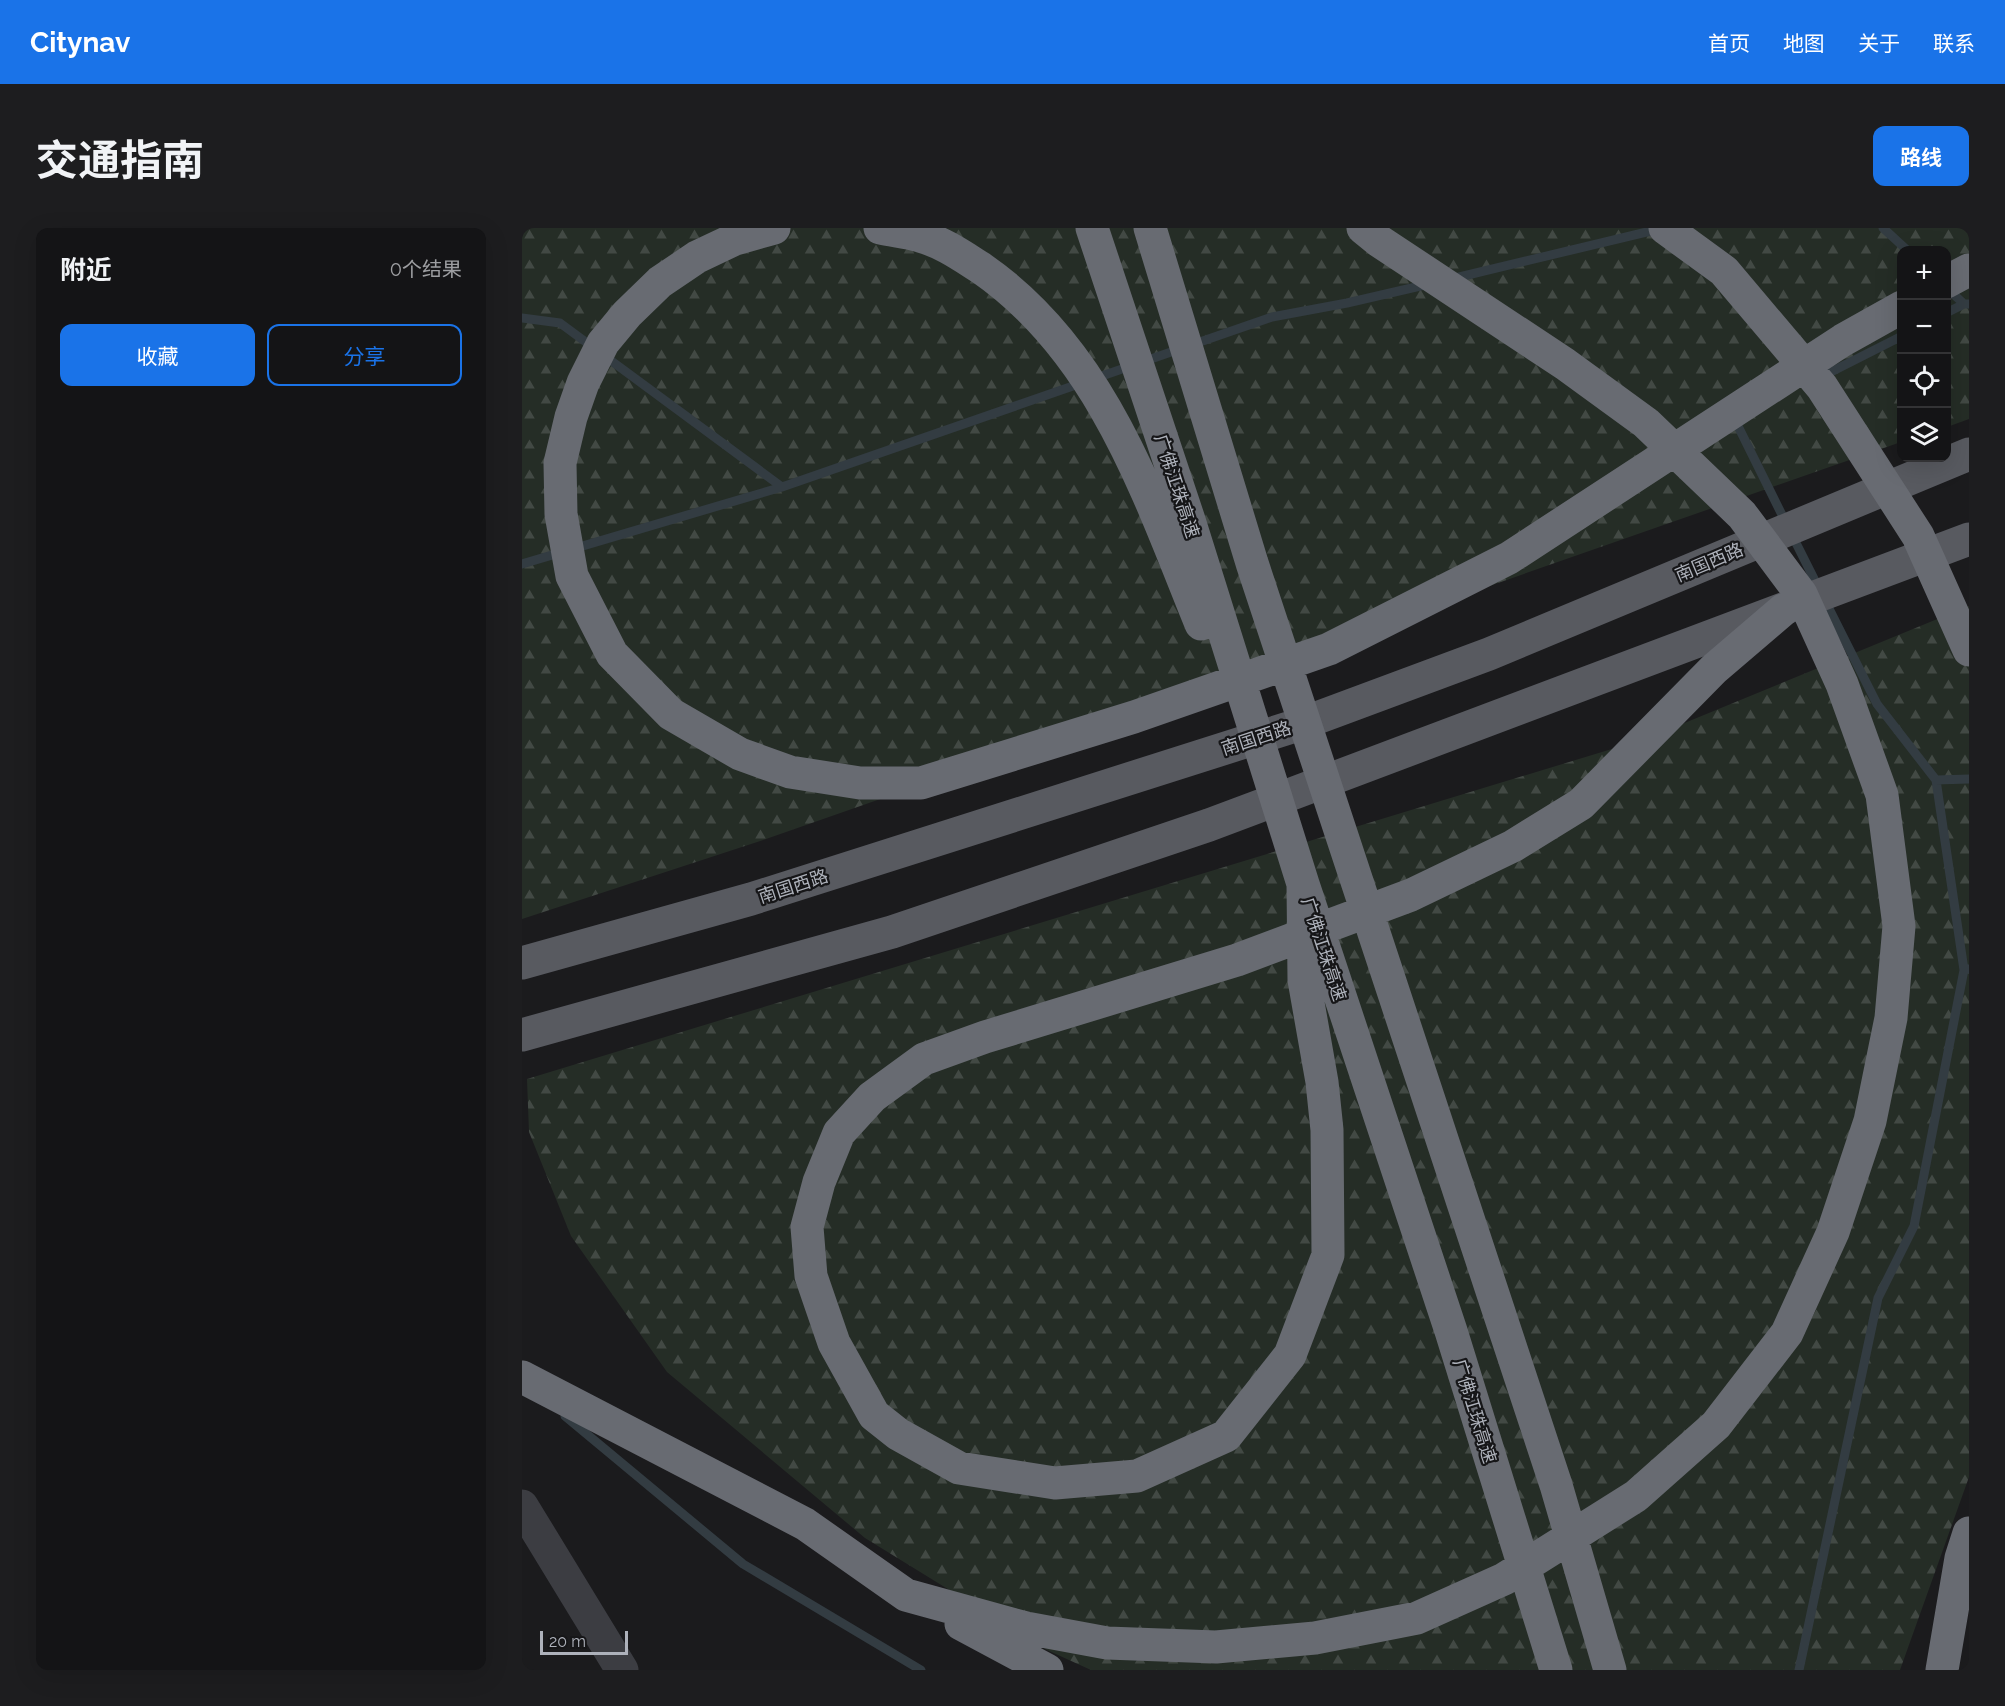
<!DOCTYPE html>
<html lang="zh">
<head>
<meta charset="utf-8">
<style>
  body { margin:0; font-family:Raleway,"Noto Sans SC",sans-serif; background:#1d1d1f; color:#f1f3f6 }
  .controls { position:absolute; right:18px; top:18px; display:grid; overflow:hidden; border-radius:12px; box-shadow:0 6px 24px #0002 }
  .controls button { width:54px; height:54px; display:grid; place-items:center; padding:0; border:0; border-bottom:2px solid #333335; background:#141416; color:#f1f3f6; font:30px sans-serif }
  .scale { position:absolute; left:18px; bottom:15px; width:88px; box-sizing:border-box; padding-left:6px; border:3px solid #aeb2bb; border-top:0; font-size:16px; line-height:21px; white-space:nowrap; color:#aeb2bb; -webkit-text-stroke:4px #161618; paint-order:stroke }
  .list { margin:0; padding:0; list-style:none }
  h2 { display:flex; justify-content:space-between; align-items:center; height:78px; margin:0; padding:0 24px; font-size:26px }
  h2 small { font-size:20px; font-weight:400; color:#9d9ea1 }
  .actions { display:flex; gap:12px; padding:18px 24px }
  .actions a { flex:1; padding:14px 0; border:2px solid #1a73e8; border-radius:12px; text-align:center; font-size:21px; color:#1a73e8 }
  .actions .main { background:#1a73e8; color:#fff }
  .icon { flex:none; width:33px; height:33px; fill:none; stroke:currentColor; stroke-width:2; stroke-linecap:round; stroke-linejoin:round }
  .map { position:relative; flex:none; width:1447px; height:1442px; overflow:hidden; border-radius:12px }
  header { display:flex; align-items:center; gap:36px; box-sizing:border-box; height:84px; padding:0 30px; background:#1a73e8; color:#fff }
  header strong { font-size:28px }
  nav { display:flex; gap:33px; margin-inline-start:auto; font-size:21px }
  .intro { display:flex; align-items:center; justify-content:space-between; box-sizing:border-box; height:144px; padding:0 36px }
  h1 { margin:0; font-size:42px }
  .button { padding:15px 27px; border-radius:12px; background:#1a73e8; color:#fff; font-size:21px; font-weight:700 }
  main { display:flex; gap:36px; padding:0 36px }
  aside { flex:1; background:#141416; border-radius:12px; box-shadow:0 6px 24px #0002 }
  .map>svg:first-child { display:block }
</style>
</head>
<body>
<header>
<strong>Citynav</strong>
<nav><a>首页</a><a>地图</a><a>关于</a><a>联系</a></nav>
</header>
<div class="intro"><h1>交通指南</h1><a class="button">路线</a></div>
<main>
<aside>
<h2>附近<small>0个结果</small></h2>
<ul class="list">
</ul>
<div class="actions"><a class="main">收藏</a><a>分享</a></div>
</aside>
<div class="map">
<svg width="1447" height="1442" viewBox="0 0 1447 1442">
  <defs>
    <pattern id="forest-firs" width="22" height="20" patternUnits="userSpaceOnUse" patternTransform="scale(1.5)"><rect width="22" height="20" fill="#252d26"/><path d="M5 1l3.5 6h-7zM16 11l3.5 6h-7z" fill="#424944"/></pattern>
  </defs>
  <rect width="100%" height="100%" fill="#1b1b1d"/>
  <path fill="url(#forest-firs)" d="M0,0H1447V191L1425,199L1424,22H1380L1379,214L244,611L0,691Z
    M1447,378V1249L1378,1442H569L525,1422L343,1310L145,1144L49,1008L7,904L5,851L1126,510Z"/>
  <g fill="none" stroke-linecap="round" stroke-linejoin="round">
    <path stroke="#333c42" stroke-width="9" d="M1361,0L1385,22
      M929,51L1137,1
      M1426,61L1442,76H1447
      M1424,85L1442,76
      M0,90L38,95L260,259L750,89L825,75L907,56
      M1299,149L1380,108
      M1217,191L1213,192L1264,295
      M1270,307L1355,476L1414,552L1447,551
      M0,336L260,259
      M1414,552L1442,742
      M43,1188L221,1336L399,1442
      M1277,1442L1356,1070L1392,998L1442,742L1447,741"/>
    <path stroke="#3c3d42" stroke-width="33" d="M0,1278L100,1442"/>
    <path stroke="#585a60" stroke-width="33" d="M0,735L229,671L776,497L967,426L1447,226
      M0,807L370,704L687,597L1447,311"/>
    <path stroke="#686b72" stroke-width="33" d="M252,0L213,11L175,29L138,54L105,86L81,115L61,155L49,189L38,235L39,286L50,348L90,426L149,486L218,526L268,544L338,555H399L612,489L807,421L987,330L1321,112L1380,79
      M358,0C371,3 385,4 398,8C420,14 440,28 459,40C580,124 626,266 679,396
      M570,0L667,292L781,656L929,1103L1034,1442
      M628,0L730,335L1034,1257L1088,1442
      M1143,0L1202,43L1300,159L1396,308L1447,422
      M1424,54L1447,42
      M781,656L782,752L800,854L805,902L806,1027L768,1127L704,1208L615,1248L533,1255L437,1240L376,1206L352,1187L312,1115L289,1048L285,999L297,954L317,905L350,869L402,831L463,809L715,732L889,667L991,618L1059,576L1192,441L1261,382
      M0,1149L283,1296L384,1367L504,1400L585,1415L694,1419L793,1410L895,1390L982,1351L1114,1268L1194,1197L1265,1105L1311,1004L1348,893L1369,790L1377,698L1360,567L1320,456L1279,366L1220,287L1124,195L1043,136L857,13L841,0
      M439,1396L525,1442
      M1420,1442L1439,1330L1447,1305"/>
  </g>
  <g text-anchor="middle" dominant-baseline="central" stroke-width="4.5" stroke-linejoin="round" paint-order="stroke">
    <g font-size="18" fill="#aeb2bb" stroke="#161618">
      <text transform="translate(655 258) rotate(72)">广佛江珠高速</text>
      <text transform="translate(1187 334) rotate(-23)">南国西路</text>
      <text transform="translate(734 510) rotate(-18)">南国西路</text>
      <text transform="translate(271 658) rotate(-18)">南国西路</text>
      <text transform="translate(802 721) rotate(72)">广佛江珠高速</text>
      <text transform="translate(953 1183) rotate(73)">广佛江珠高速</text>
    </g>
  </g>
</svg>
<div class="controls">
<button>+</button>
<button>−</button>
<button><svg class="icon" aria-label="locate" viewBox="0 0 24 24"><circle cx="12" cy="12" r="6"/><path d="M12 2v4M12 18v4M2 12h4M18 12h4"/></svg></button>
<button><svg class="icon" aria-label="layers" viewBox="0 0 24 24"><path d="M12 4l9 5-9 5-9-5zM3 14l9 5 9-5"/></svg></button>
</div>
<div class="scale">20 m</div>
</div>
</main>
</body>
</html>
